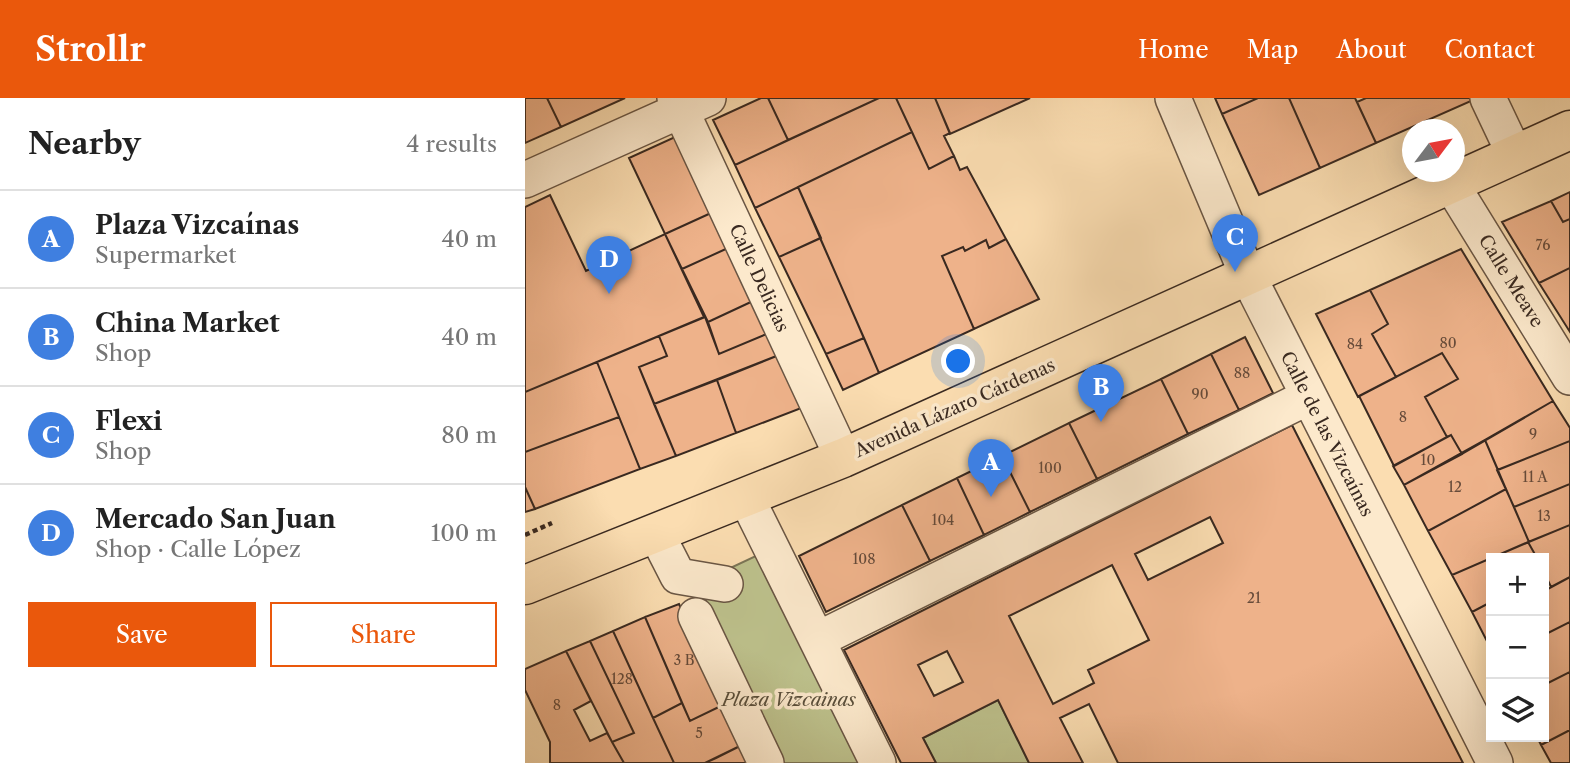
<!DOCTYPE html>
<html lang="en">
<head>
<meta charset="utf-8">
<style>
  body { margin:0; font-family:"Libre Caslon Text",serif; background:#f6f6f6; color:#222 }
  .controls { position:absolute; right:21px; bottom:21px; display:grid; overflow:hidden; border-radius:0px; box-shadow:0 7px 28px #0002 }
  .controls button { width:63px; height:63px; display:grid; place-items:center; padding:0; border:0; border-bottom:2px solid #e0e0e0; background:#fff; color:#222; font:35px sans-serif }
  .compass { position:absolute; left:877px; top:21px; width:63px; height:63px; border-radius:50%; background:#fff; box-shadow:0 7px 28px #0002; rotate:58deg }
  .you { position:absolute; left:434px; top:264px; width:24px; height:24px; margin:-18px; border:5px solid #fff; border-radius:50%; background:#1a73e8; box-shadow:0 0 0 10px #1a73e833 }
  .badge { display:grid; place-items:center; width:46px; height:46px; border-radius:50%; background:#ea580c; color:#fff; font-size:23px; font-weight:700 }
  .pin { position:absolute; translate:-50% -58px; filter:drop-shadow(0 2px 4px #0008) }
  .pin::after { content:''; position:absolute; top:37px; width:24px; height:21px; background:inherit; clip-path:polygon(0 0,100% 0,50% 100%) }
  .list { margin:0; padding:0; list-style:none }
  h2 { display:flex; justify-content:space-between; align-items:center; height:91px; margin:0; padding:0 28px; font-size:30px }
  h2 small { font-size:23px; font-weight:400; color:#767676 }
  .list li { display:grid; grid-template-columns:46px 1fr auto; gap:21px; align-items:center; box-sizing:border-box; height:98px; padding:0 28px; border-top:2px solid #e0e0e0 }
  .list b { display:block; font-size:26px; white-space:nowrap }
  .list p { margin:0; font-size:23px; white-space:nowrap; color:#767676 }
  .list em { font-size:23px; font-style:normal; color:#767676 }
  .actions { display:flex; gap:14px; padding:21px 28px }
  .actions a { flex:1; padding:16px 0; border:2px solid #ea580c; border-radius:0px; text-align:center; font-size:24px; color:#ea580c }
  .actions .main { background:#ea580c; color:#fff }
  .icon { flex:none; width:38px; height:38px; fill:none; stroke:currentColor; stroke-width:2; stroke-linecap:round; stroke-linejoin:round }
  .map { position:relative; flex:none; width:1045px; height:665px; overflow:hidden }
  header { display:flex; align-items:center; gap:42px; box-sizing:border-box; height:98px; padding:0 35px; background:#ea580c; color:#fff }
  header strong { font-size:33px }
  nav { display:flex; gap:38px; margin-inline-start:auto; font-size:24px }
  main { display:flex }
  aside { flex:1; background:#fff }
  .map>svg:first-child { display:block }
</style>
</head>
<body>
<header>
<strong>Strollr</strong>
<nav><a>Home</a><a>Map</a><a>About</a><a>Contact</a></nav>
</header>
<main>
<aside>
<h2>Nearby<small>4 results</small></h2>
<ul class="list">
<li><span class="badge" style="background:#3f7fe0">A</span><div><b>Plaza Vizcaínas</b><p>Supermarket</p></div><em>40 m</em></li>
<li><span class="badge" style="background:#3f7fe0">B</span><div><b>China Market</b><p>Shop</p></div><em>40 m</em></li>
<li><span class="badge" style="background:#3f7fe0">C</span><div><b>Flexi</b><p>Shop</p></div><em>80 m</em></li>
<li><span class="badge" style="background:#3f7fe0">D</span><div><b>Mercado San Juan</b><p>Shop · Calle López</p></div><em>100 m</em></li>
</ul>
<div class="actions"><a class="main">Save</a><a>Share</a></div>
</aside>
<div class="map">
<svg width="1045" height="665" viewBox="0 0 1045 665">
  <rect width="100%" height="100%" fill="#fbddb1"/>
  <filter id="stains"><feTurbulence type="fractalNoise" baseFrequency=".00286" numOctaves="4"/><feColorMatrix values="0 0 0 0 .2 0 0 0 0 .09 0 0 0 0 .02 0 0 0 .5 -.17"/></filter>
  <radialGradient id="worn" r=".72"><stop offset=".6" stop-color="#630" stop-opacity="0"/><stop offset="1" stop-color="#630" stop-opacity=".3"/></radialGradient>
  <path fill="#bdc18c" stroke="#7b7556" stroke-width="2" d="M235,456L337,665H253L167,488Z
    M473,602L504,665H411L398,640Z"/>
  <path fill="#eeb28a" stroke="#392920" stroke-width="2" fill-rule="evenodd" d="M0,0H22L36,29L0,45Z
    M22,0H100L36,29Z
    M236,0H243L263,42L210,67L188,22Z
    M243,0H354L263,42Z
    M354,0H371L387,34L230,110L210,67Z
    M371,0H410L425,35L419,38L429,58L404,71Z
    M410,0H505L425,36Z
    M690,0H733L697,16Z
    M733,0H764L795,70L734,97L697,16Z
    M764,0H830L851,45L795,70Z
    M841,0H945L946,3L851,45L832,4Z
    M387,34L404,71L429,58L435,72L442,69L481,141L464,150L461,142L440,153L438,149L417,158L449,231L354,275L273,89Z
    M150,39L186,115L140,136L104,60Z
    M273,89L296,140L254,159L230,110Z
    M1045,94V121L1038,124L1026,103Z
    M25,97L61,173L140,136L179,219L0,294V109Z
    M1026,103L1038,124L1045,121V170L1014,185L977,124Z
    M186,115L203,150L157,171L140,136Z
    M295,140L339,240L301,256L254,159Z
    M481,141L514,201L449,231L417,158L438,149L440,153L461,142L464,150Z
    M203,150L228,203L183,224L157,171Z
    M936,151L1028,303L937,356L926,337L922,339L900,299L933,281L917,255L871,279L847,236L863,226L845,192Z
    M1045,170V234L1014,185Z
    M845,192L863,226L847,236L871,279L833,299L791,216Z
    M228,203L244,235L194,256L183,224Z
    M180,219L194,256L244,235L254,257L129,306L114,269L142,258L134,238Z
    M134,238L142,258L114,269L151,358L115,371L72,264Z
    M720,239L748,295L714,312L686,256Z
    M339,240L354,275L318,292L301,256Z
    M917,255L933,281L900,299L922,339L869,368L834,298Z
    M686,256L714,312L663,336L636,281Z
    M254,257L279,309L211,335L192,282Z
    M72,264L94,319L0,354V294Z
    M636,281L663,336L572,381L544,325Z
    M192,282L211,335L151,358L129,306Z
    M1028,303L1045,330V343L973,372L960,342Z
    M94,319L115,371L10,411L0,389V354Z
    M544,325L572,381L505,414L477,358Z
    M767,327L938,665H593L564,606L535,620L558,665H504L473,602L398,640L411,665H376L319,552ZM685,419L698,445L623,482L610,456ZM587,467L624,542L563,572L569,585L528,606L484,518ZM422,553L438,584L409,598L393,567Z
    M926,337L937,356L879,387L868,368Z
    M960,342L981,391L903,433L879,387Z
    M1045,343V386L989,409L972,372Z
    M477,358L505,414L459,437L432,380Z
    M432,380L459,437L405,463L377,407Z
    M1045,386V427L1004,444L989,409Z
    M0,389L10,411L0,414Z
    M981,391L1004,444L927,477L903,433Z
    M377,407L405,463L301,514L274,458Z
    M1045,427V479L1026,489L1019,474V460H1012L1003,444Z
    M1003,444L1012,460H966V504L947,514L927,477Z
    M1045,479V524L1019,537V493Z
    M966,504V551L947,514Z
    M154,506L200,606L165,623L120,519Z
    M120,519L157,605L128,620L88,533Z
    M1045,524V574L1019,587V537Z
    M88,533L128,620L149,665H99L87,644L109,635L65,543Z
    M65,543L109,635L87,644L41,553Z
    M41,553L66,603L49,612L65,643L82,635L99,665H25V644L0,592V571Z
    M1045,574V632L1016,647L1012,639H1019V587Z
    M157,605L165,623L200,606L219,646L180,665H149L128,620Z
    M1045,632V665H1026L1016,647Z
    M219,646L228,665H180L191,660Z"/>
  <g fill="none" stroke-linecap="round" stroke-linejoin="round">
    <defs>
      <path id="minor" d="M150,0L318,360
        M648,0L723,178L970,665
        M963,0L990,57
        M0,82L183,0
        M926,86L1045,279
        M221,399L353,665
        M131,435L153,478L200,486
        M171,518L241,665
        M292,542L783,299"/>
      <path id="major" d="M0,487L318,360L1045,32"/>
    </defs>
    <use href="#minor" stroke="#6a5644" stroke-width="38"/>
    <use href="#major" stroke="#392920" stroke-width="41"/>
    <path stroke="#392920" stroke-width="4.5" stroke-dasharray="5 3.5" stroke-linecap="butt" d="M0,437L27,425"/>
    <use href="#minor" stroke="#fce9cc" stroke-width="35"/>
    <use href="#major" stroke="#fbddb1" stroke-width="38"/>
  </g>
  <g text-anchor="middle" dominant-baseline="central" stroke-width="7" stroke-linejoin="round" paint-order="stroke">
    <g font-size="14" fill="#664b3a">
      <text x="1018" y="147">76</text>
      <text x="923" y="245">80</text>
      <text x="830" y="246">84</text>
      <text x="717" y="275">88</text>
      <text x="675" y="296">90</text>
      <text x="878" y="319">8</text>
      <text x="1008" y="336">9</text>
      <text x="903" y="362">10</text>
      <text x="525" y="370">100</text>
      <text x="1010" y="379">11 A</text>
      <text x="930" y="389">12</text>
      <text x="1019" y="418">13</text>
      <text x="418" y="422">104</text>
      <text x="339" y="461">108</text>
      <text x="729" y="500">21</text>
      <text x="159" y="562">3 B</text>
      <text x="97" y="581">128</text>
      <text x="32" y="607">8</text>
      <text x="174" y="635">5</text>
    </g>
    <g font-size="18" fill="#392920" stroke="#fce9cc">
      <text transform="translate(234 180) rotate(65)">Calle Delicias</text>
      <text transform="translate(986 183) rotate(58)">Calle Meave</text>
      <text transform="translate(430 310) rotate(-24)">Avenida Lázaro Cárdenas</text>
      <text transform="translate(802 336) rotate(63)">Calle de las Vizcaínas</text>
    </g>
    <g font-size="18" font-style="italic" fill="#5a4f3b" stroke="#fce9cc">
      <text x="264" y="602">Plaza Vizcainas</text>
    </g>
  </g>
  <rect width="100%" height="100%" filter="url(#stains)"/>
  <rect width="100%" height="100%" fill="url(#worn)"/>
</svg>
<div class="controls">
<button>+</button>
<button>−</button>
<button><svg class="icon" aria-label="layers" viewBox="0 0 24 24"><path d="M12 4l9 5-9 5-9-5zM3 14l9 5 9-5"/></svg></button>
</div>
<svg class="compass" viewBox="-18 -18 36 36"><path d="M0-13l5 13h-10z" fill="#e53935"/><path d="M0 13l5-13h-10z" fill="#767676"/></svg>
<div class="you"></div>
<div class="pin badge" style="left:466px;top:399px;background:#3f7fe0">A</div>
<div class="pin badge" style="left:576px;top:324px;background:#3f7fe0">B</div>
<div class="pin badge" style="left:710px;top:174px;background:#3f7fe0">C</div>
<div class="pin badge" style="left:84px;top:196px;background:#3f7fe0">D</div>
</div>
</main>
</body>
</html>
